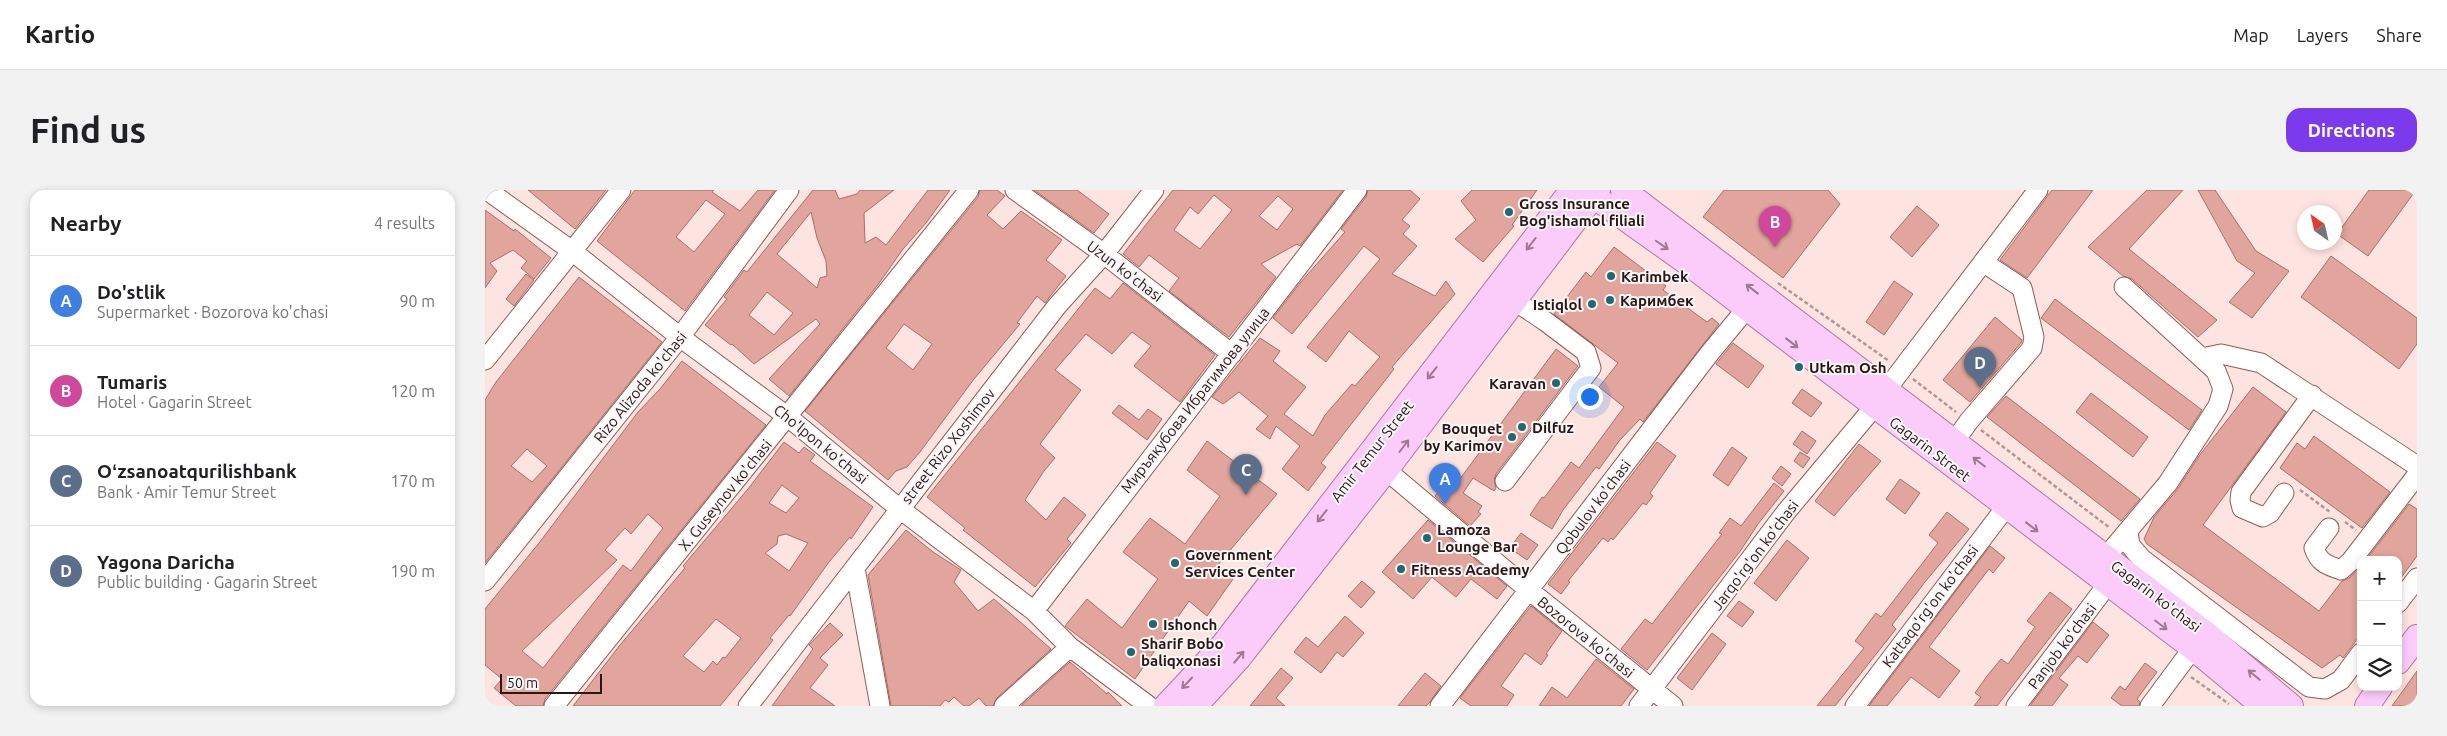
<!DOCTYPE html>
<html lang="en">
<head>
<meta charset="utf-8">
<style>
  body { margin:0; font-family:Ubuntu,sans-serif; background:#f2f2f2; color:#202124 }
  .controls { position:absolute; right:15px; bottom:15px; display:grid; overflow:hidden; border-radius:10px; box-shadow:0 2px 8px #0003 }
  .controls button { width:45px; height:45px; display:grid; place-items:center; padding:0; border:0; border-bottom:1px solid #e0e0e0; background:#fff; color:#202124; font:25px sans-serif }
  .compass { position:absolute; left:1812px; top:15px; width:45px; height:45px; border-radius:50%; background:#fff; box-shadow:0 2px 8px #0003; rotate:326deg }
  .scale { position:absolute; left:15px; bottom:12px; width:102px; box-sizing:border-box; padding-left:5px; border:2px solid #2c1614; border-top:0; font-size:14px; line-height:18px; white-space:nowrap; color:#2c1614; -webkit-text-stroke:4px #f7f7f7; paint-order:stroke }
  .you { position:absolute; left:1104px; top:206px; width:18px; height:18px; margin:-12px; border:4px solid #fff; border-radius:50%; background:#1a73e8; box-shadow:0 0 0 8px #1a73e833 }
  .badge { display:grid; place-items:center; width:32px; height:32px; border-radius:50%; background:#7c3aed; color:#fff; font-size:16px; font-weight:700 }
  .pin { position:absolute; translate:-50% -41px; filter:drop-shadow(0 1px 2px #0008) }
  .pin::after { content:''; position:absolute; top:26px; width:18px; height:15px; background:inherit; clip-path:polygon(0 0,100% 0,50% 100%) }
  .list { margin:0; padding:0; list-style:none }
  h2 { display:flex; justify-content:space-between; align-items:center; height:65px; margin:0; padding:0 20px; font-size:21px }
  h2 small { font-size:16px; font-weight:400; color:#757577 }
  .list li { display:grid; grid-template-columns:32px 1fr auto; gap:15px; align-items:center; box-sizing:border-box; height:90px; padding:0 20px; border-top:1px solid #e0e0e0 }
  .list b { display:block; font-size:19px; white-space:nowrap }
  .list p { margin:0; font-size:16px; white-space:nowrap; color:#757577 }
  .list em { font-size:16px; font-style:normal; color:#757577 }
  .icon { flex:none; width:28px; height:28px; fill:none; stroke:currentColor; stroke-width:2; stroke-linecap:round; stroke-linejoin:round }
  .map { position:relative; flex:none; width:1932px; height:516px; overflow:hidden; border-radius:15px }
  header { display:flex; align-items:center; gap:30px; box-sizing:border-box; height:70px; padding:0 25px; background:#fff; border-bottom:1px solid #e0e0e0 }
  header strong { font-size:24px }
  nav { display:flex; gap:28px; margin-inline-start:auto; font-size:18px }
  .intro { display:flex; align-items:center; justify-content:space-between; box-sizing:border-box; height:120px; padding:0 30px }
  h1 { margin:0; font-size:35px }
  .button { padding:12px 22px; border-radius:15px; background:#7c3aed; color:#fff; font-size:18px; font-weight:700 }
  main { display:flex; gap:30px; padding:0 30px }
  aside { flex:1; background:#fff; border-radius:15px; box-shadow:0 2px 8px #0003 }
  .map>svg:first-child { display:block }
</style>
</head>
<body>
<header>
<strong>Kartio</strong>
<nav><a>Map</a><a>Layers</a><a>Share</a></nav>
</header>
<div class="intro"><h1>Find us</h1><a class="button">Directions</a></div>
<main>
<aside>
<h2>Nearby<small>4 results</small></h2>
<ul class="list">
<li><span class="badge" style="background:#3f7fe0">A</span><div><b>Do'stlik</b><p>Supermarket · Bozorova ko'chasi</p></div><em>90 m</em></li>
<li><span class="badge" style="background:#d1479c">B</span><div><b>Tumaris</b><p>Hotel · Gagarin Street</p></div><em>120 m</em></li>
<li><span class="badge" style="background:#5c6f8a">C</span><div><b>Oʻzsanoatqurilishbank</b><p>Bank · Amir Temur Street</p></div><em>170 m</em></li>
<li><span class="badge" style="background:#5c6f8a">D</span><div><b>Yagona Daricha</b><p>Public building · Gagarin Street</p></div><em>190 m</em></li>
</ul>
</aside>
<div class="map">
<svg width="1932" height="516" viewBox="0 0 1932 516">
  <rect width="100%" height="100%" fill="#fee4e0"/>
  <path fill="#e1a59d" stroke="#a76f68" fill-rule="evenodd" d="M43,0H121L90,39Z
    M150,0H229L227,2L255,21L273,0H290L200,121L112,51ZM221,10L240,24L209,62L191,47Z
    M328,0H350L354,9L372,4L375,0H409L379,23L380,53L391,47L401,55L443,0H465L441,33L418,59L392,96L304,206L284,189L335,134L331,129L269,174L247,154L246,155L220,135L242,109L239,107L259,80L262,82ZM326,22L332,48L341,71L342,86L335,88L332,98L292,64ZM282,102L308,123L289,145L264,125Z
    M495,0H512L520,6L502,25L518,39L536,21L577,50L561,70L581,86L560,113L552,106L532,133L535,134L489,189L435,262L422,277L411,281L403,290L320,221L493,7ZM419,134L447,154L428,180L401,158Z
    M549,0H592L624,24L609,43Z
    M688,0H858L815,56L812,54L776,74L791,87L744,147L684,101L694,88L664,65L654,77L638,64ZM729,5L747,20L715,59L689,40L705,17L713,24ZM793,6L808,19L792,40L774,26Z
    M883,0H925L935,9L917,30L925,36L918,44L932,56L907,84L950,106L961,91L970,104L907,177L909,179L836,273L841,277L823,301L797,279L815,256L791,236L785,249L771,239L783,226L754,202L738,214L727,207L775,148L795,161L788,171L821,197L799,224L828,246L840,225L867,194L870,196L895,167L864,141L841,172L822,157L895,69L879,56L807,144L788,128L815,93L860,42L856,39L881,7Z
    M987,0H1052L1027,35L1029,36L998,72L970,49L991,30L976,11Z
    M1239,0H1343L1355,14L1298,88L1218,27Z
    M1567,0H1608L1542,88L1515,70Z
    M1662,0H1698L1644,59L1732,130L1713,147L1647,89L1638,86L1603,57Z
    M1713,0H1730L1771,61L1804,81L1767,128L1744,112L1770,83L1752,71Z
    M1884,0H1931L1883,66L1852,44Z
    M1432,16L1454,35L1427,67L1405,47Z
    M0,20L29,41L30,39L66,68L49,89L36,78L42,71L28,60L5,73L12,81L0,98Z
    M1129,57L1181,96L1178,100L1222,132L1227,128L1234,134L1158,232L1155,229L1135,250L1114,279L1111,277L1078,320L1067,339L1045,325L1057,307L1059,308L1086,272L1094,278L1139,217L1114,197L1133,173L1069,124L1101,82L1106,87Z
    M1846,66L1932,128V154L1914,179L1816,107Z
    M41,84L49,90L29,116L21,109Z
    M94,87L177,152L0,373V210L11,192ZM42,259L62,276L47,292L26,276Z
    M1409,91L1428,104L1399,145L1381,132Z
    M638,93L730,165L695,212L649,176L666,156L647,142L627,164L601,144L570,180L596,200L555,254L570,268L559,281L540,310L561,330L579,307L601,325L582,349L586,353L550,397L478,340L480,338L442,307L610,98L625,109Z
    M1570,109L1717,220L1704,240L1556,128Z
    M1510,127L1537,150L1536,153L1485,212L1458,190Z
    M1248,153L1279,176L1263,198L1231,174Z
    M1071,159L1093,176L1011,284L1009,290L1011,298L1009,301L988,288L978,303L997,316L993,322L996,324L985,336L950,306L959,295L966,301Z
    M197,171L281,235L60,509L58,516H31L9,498L17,489L0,475V419L54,353L153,222L175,199ZM163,324L178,338L146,381L138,375L58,478L37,461L132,370L120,360L140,338L146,344Z
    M1768,197L1801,222L1718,335L1834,421L1857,391L1864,388L1876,377V444L1858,468L1855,465L1837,478L1662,354L1659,349L1669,327L1692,300L1714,266Z
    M1317,199L1337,213L1326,227L1307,213Z
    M1606,203L1663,247L1648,267L1591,222Z
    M1521,206L1655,309L1636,331L1502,227Z
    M634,215L654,230L663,219L677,229L662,250L627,223Z
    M1317,241L1331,251L1322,264L1308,254Z
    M1829,246L1905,302L1877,338L1795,278L1812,253L1820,259Z
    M722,251L792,304L732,376L748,389L722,426L704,411L650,489L580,436L602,409L637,438L673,389L638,362L665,328L700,354L735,306L702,280Z
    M299,252L314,263L319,257L330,265L325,271L388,317L366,349L365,347L344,372L305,426L304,425L285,448L288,450L266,478L235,516H88L135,455L200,378L198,376L263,299ZM297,295L314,308L301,323L284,313ZM301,344L323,353L304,381L280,363L292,354L293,346ZM231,429L256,448L240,468L238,467L232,475L228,471L219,482L198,466Z
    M1172,252L1191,266L1165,303L1168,306L1161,315L1158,313L1128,350L1126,348L1123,352L1118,348L1083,391L1085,392L1076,404L1063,394Z
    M1374,254L1396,271L1349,326L1330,311Z
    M1247,257L1262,268L1243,296L1228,285Z
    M1315,262L1325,268L1318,278L1309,271Z
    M1296,276L1306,284L1297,296L1287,288Z
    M1415,289L1435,303L1420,324L1401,309Z
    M1289,293L1299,301L1273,334L1256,360L1162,480L1136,459L1160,429L1167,434L1237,344L1234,343L1245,328L1256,336Z
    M1924,314L1932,319V366L1913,392V370H1881Z
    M1462,322L1484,339L1440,392L1407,435L1411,439L1350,516H1332L1379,458L1370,451L1391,423L1396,427L1453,353L1444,345Z
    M943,330L1022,396L1012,409L986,389L971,407L947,387L928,409L897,382Z
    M421,340L448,362L476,380L469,392L493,421L509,409L566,459L512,508L508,516H501L494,508L484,516H479L469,507L464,512L460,510L455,516H406L383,385Z
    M1036,343L1053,355L1042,370L1025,358Z
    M1302,350L1324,368L1291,411L1269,393Z
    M1505,356L1520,368L1508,383L1504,379L1444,457L1475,481L1454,508L1426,487L1402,516H1384Z
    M877,391L890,402L876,418L863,406Z
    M1565,402L1587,419L1512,516H1489L1496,507L1490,503L1502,486L1516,469L1523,474L1550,437L1542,431Z
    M1254,411L1269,422L1257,437L1242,426Z
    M1046,416L1077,441L1061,464L1063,465L1056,475L1040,463L1016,496L1029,505L1022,516H986L975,508Z
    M860,426L879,443L858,467L852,462L836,483L809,462L821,447L833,457Z
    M1608,432L1624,445L1602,473L1593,466L1574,488L1583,495L1567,516H1545Z
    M345,433L358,445L335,468L343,475L325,498L350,516H287L328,459L324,455Z
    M1227,443L1241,454L1207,500L1192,488Z
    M1111,469L1149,499L1136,516H1054L1067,497L1082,508Z
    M585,472L622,504L623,502L637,516H536Z
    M1660,473L1672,482L1652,509L1655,512L1654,516H1637L1626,508L1635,496L1640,500Z
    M796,478L808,488L791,508L800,516H765Z
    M1932,481V516H1907Z
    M940,483L956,496L945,512L941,516H913Z"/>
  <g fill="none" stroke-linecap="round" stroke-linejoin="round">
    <defs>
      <path id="minor" d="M2,0L87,61L195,147L303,227L415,319L549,421L585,457L664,516
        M530,0L619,64L747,164
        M1717,168L1736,164L1776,173L1932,276
        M0,170L136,0
        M1401,200L1553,0
        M1469,252L1484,231L1547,158L1549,147L1537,98L1498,72
        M901,280L1045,401L1188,516
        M1020,291L1106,178L1101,162L1060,131L1030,111
        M1799,303L1785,323L1778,327L1757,318L1755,310L1756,302L1827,205
        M1844,338L1829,358C1834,373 1842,375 1856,380L1866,371L1932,285
        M1643,341L1645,355L1656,368L1824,497L1840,499L1856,490L1876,463
        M1620,368L1683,293L1733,216L1738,199L1731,181L1639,97
        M370,378L395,516
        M0,391L195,147L304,0
        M1913,413L1932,388
        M549,421L872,0
        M69,516L484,0
        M263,516L572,116L619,64L669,0
        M519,516L585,457
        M955,516L1224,164L1262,118
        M1154,516L1301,322L1389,217
        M1370,516L1521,317
        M1531,516L1622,395
        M1665,516L1708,458"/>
      <path id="major" d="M1100,0L1204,74L1708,458L1778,516
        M1138,0L1719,442L1806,516
        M1913,472L1932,447
        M681,516L738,455L1087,0
        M710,516L753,469L901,280L1113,0
        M1882,516L1895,497"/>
    </defs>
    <use href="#minor" stroke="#915b54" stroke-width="21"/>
    <use href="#major" stroke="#b175a8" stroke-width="26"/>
    <path stroke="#b09794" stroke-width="2.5" stroke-dasharray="4 2.5" stroke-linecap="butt" d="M1293,93L1404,171
      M1428,189L1471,222
      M1496,240L1625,338
      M1815,300L1845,322
      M1860,332L1871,340
      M1706,487L1744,514"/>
    <use href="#minor" stroke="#fff" stroke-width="19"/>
    <use href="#major" stroke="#fbcbfa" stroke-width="24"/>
  </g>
  <defs><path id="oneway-shaft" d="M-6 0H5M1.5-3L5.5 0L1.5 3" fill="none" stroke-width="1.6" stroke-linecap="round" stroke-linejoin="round" transform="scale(1.25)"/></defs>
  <g stroke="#9e7a92">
    <use href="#oneway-shaft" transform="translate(1046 54) rotate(128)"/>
    <use href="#oneway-shaft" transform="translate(1177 55) rotate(35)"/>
    <use href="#oneway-shaft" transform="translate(1267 99) rotate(-142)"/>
    <use href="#oneway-shaft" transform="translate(1307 153) rotate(38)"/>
    <use href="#oneway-shaft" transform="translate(947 183) rotate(128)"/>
    <use href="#oneway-shaft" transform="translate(919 256) rotate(-53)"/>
    <use href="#oneway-shaft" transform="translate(1494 272) rotate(-143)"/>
    <use href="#oneway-shaft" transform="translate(837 326) rotate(128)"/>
    <use href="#oneway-shaft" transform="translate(1547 337) rotate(38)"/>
    <use href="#oneway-shaft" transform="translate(1676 435) rotate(37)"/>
    <use href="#oneway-shaft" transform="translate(754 467) rotate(-50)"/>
    <use href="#oneway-shaft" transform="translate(1769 485) rotate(-140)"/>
    <use href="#oneway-shaft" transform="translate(702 493) rotate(133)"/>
  </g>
  <g fill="#1e6972" stroke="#f7f7f7" stroke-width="2">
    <circle cx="1024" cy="22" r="5"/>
    <circle cx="1126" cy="86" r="5"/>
    <circle cx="1125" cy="110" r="5"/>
    <circle cx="1107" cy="114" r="5"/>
    <circle cx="1314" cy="177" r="5"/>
    <circle cx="1071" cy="193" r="5"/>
    <circle cx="1037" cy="237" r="5"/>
    <circle cx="1027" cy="247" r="5"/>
    <circle cx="942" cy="348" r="5"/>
    <circle cx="690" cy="373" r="5"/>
    <circle cx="916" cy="379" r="5"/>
    <circle cx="668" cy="434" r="5"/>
    <circle cx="646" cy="462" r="5"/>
  </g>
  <g text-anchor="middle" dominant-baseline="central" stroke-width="4" stroke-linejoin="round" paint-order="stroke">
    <g font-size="15" font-weight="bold" fill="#2c1614" stroke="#f7f7f7" text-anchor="start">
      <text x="1034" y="13">Gross Insurance<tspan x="1034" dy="17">Bog'ishamol filiali</tspan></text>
      <text x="1136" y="86">Karimbek</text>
      <text x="1135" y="110">Каримбек</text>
      <text x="1097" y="114" text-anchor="end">Istiqlol</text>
      <text x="1324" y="177">Utkam Osh</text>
      <text x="1061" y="193" text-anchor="end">Karavan</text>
      <text x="1047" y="237">Dilfuz</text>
      <text x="1017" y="238" text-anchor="end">Bouquet<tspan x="1017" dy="17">by Karimov</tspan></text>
      <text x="952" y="339">Lamoza<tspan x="952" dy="17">Lounge Bar</tspan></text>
      <text x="700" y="364">Government<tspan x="700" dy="17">Services Center</tspan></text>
      <text x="926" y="379">Fitness Academy</text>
      <text x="678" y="434">Ishonch</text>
      <text x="656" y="453">Sharif Bobo<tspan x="656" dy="17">baliqxonasi</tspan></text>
    </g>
    <g font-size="15" fill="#2c1614" stroke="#f7f7f7">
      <text transform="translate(640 81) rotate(37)">Uzun ko'chasi</text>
      <text transform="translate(155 197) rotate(-51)">Rizo Alizoda ko'chasi</text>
      <text transform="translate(710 210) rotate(-52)">Миръякубова Ибрагимова улица</text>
      <text transform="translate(336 254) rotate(39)">Cho'lpon ko'chasi</text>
      <text transform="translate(463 256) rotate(-52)">street Rizo Xoshimov</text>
      <text transform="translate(1445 259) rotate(37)">Gagarin Street</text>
      <text transform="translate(887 261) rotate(-52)">Amir Temur Street</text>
      <text transform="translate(240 305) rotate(-51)">X. Guseynov ko'chasi</text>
      <text transform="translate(1108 317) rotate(-53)">Qobulov ko'chasi</text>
      <text transform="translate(1270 365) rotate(-53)">Jarqo'rg'on ko'chasi</text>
      <text transform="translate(1671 406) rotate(37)">Gagarin ko'chasi</text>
      <text transform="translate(1445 416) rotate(-53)">Kattaqo'rg'on ko'chasi</text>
      <text transform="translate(1101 447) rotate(39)">Bozorova ko'chasi</text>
      <text transform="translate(1577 456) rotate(-53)">Panjob ko'chasi</text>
    </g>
  </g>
</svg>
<div class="controls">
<button>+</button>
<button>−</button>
<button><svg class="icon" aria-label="layers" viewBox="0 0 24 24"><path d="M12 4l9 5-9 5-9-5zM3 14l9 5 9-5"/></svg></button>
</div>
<svg class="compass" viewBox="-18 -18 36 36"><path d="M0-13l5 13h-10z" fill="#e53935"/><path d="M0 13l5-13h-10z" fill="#757577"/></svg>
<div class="scale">50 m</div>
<div class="you"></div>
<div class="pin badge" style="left:960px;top:314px;background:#3f7fe0">A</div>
<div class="pin badge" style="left:1290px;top:57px;background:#d1479c">B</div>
<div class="pin badge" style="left:761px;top:305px;background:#5c6f8a">C</div>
<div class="pin badge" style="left:1495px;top:198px;background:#5c6f8a">D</div>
</div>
</main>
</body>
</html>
